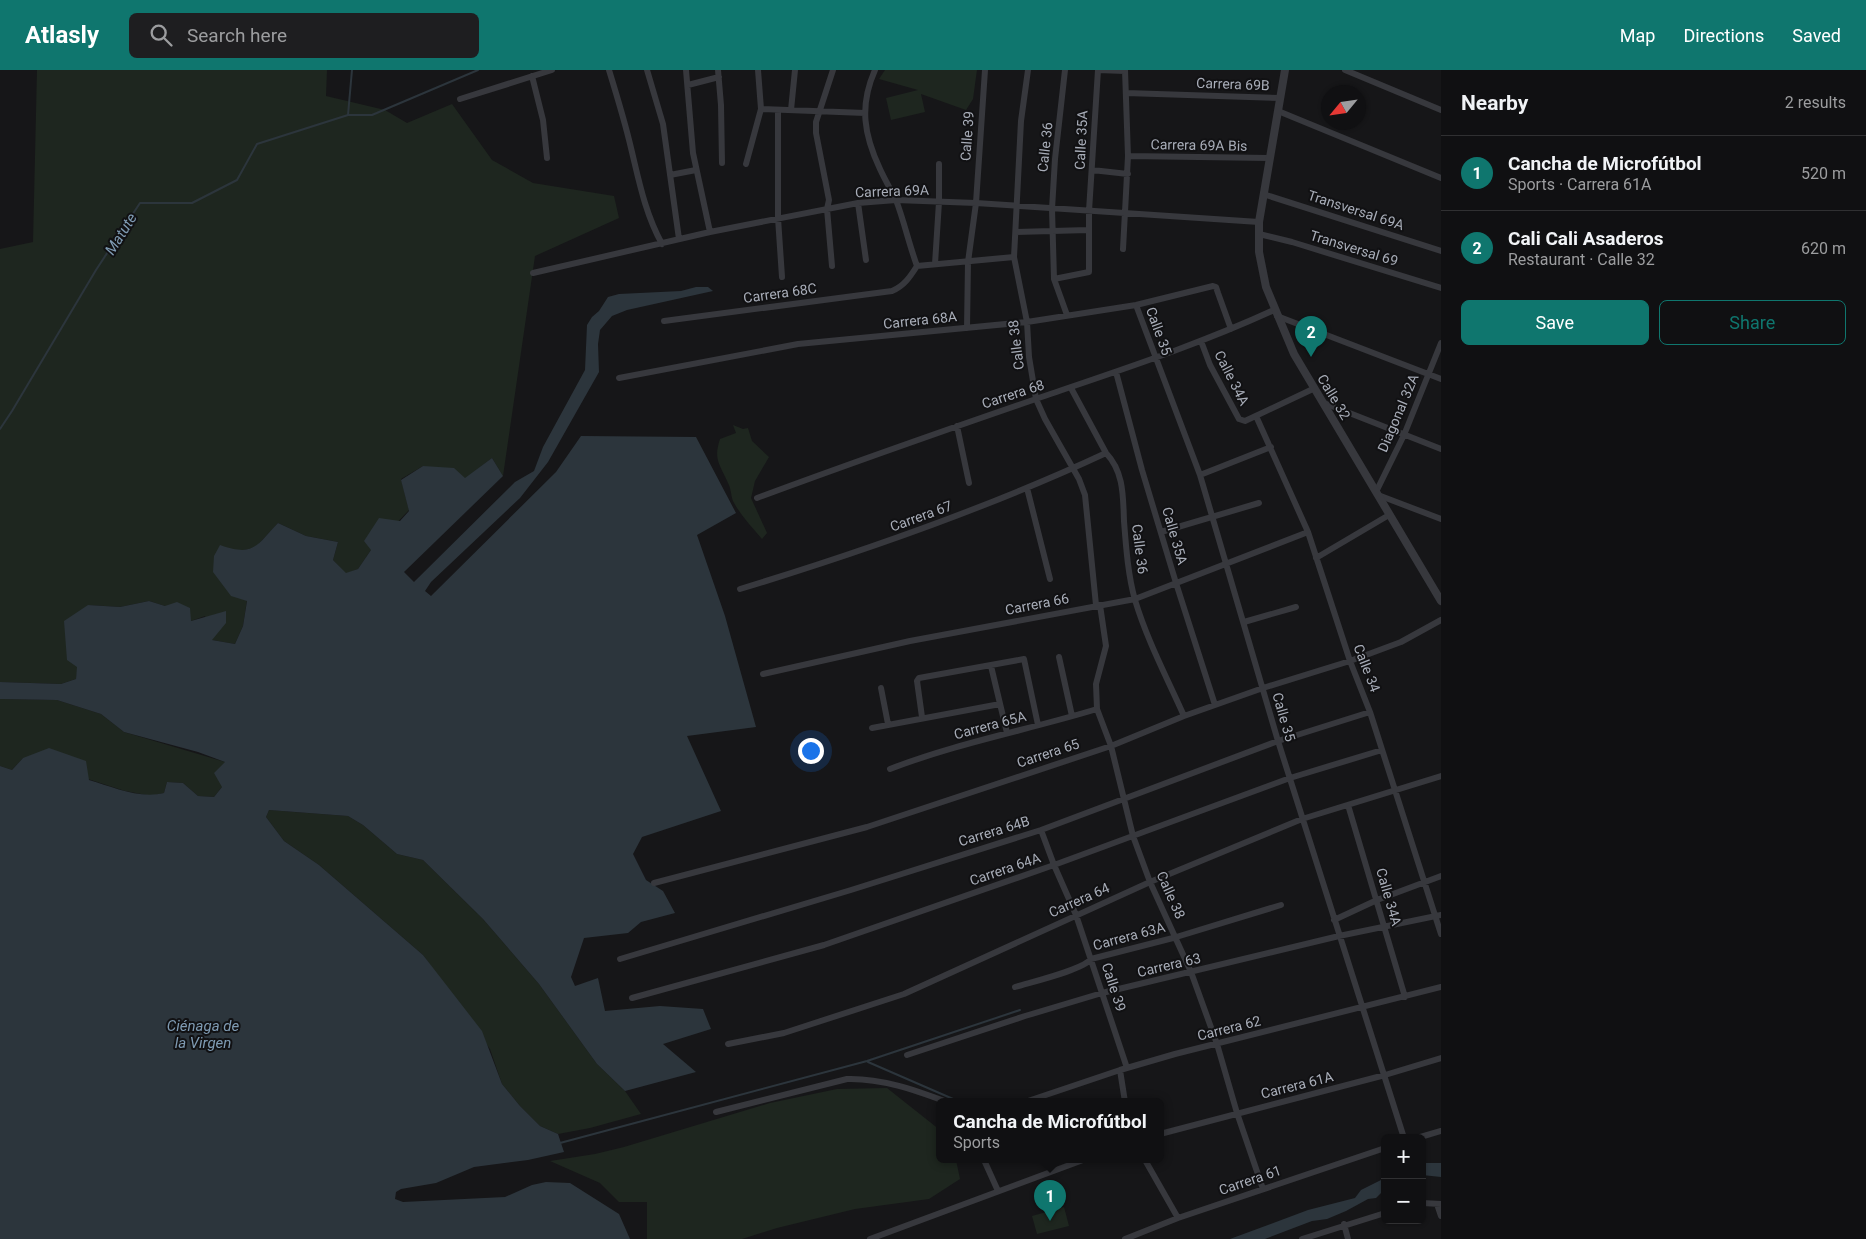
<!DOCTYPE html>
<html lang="en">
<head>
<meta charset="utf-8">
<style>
  body { margin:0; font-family:Roboto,sans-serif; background:#1e1e20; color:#f1f3f6 }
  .controls { position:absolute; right:15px; bottom:15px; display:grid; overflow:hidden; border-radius:8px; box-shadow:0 1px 4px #0004 }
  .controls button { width:45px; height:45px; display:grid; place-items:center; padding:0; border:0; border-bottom:1px solid #303032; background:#101012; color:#f1f3f6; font:25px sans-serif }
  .compass { position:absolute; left:1321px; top:15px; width:45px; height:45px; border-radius:50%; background:#101012; box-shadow:0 1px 4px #0004; rotate:241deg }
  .you { position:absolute; left:810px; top:680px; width:18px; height:18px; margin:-12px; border:4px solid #fff; border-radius:50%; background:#1a73e8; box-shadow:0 0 0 8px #1a73e833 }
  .badge { display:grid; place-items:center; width:32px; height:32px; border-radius:50%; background:#0f766e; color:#fff; font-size:16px; font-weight:700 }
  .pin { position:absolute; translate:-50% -41px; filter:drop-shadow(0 1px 2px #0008) }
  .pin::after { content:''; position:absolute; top:26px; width:18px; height:15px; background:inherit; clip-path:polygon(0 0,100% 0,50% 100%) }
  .popup { position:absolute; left:936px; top:1028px; width:228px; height:65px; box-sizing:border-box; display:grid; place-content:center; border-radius:8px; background:#101012; filter:drop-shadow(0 1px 4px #0005); font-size:16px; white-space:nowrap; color:#9c9d9f }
  .popup b { font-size:19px; color:#f1f3f6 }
  .popup::after { content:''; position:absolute; left:50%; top:100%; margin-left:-10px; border:10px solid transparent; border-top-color:#101012 }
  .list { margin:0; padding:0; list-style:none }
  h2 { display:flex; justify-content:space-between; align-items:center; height:65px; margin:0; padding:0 20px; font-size:21px }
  h2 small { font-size:16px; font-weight:400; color:#9c9d9f }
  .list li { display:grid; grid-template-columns:32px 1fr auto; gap:15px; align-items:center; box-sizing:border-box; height:75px; padding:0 20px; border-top:1px solid #303032 }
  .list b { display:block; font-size:19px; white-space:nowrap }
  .list p { margin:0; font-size:16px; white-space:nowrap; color:#9c9d9f }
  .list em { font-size:16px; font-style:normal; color:#9c9d9f }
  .actions { display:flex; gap:10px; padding:15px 20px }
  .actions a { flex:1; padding:11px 0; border:1px solid #0f766e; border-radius:8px; text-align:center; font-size:18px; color:#0f766e }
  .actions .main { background:#0f766e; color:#fff }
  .icon { flex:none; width:28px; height:28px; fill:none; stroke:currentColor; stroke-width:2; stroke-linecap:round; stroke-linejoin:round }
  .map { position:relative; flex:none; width:1441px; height:1169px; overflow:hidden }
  header { display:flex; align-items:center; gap:30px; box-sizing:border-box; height:70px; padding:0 25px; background:#0f766e; color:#fff }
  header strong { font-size:24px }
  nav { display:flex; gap:28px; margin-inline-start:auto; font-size:18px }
  .search { width:350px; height:45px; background:#1e1e20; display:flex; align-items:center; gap:12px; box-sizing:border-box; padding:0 18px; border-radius:8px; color:#9c9d9f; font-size:19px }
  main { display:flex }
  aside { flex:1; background:#101012 }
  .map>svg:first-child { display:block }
</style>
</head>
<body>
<header>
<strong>Atlasly</strong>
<div class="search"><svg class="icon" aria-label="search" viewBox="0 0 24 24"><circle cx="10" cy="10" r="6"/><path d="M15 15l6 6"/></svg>Search here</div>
<nav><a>Map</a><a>Directions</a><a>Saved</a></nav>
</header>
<main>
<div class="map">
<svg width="1441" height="1169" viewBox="0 0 1441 1169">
  <rect width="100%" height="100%" fill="#161618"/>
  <path fill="#1e261f" d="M37,0H327L326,26L385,40L407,53L452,34L492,90L533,113L614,126L619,148L535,186L503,406L492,388L465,409L423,396L401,409L409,440L371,480L358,499L346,504L333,490L338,472L306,466L278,453L255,478L238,481L247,530L243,556L235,574L212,570L205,546L191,551L165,536L149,531L120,537L88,535L76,609L61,614L0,612V179L33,172Z
    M885,0H977L973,29L966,40L921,24L925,42L891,50L886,28L918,20L879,9Z
    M733,355L743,359L748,358L752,371L769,387L755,411L751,428L767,463L762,469C752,457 740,445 733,431C731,426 731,418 728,413C720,394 713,390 720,369L736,363Z
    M0,629L57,630L101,644L124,662L225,692L222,717L214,727L198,726L183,713L167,712L164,723L152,726L125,721L23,688L12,700L0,696Z
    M269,740L348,746L363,755L397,784L423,790L483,849L539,914L597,994L625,1021L641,1044L590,1058L558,1064L540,1056L520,1036L502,1014L490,979L423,885L319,795L284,771L266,747Z
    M887,1018L940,1060V1090H956L960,1109L929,1129L855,1139L777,1158L742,1169H647V1132H619L600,1113L550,1091L595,1084L624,1077L770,1033L837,1019Z
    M1064,1137L1069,1156L1037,1164L1032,1146Z"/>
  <path fill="#2c353c" d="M696,217H708L713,221L627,240L612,246L600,260L598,274L599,302L548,392L520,428L431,512L425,521L431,526L556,402L581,366L696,367L736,443L697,465L725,546L756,657L687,666L721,741L642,767L633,784L646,810L663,821L675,843L641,852L628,863L584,868L571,907L575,916L598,908L605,941L660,936L703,939L711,959L663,974L696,1002L625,1021L597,994L539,914L483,849L423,790L397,784L363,755L348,746L269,740L266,747L284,771L319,795L423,885L482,961L502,1014L520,1036L540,1056L558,1064L564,1082L528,1090L474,1097L436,1113L401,1119L396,1122L395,1129L403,1132L505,1127L532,1115L546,1112L570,1113L619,1144L630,1169H0V696L12,700L23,688L49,678L86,691L89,710C113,717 139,729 164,723L167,712L183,713L198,726L214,727L222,717L214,703L225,692L198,682L124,662L101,644L57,630L0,629V612L61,614L76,609L77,597L67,590L64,551L88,535L120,537L149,531L165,536L177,532L190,538L191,551L226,541V553L212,570L235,574L243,556L247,531L231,526L213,502L214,486L220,475C254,487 256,476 278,453L306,466L338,472L333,490L346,503L358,499L371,480L364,471L379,448L400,451L409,441L401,410L423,396L454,398L465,408L492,388L503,406L404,502L414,512L515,412L534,401L543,377L585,300L587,255L592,247L599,241L608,227L619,224L681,221Z
    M1422,1093H1441V1107L1422,1105Z
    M1385,1108V1119L1376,1128L1368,1129L1346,1141L1327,1149L1312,1151L1265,1169H1230L1308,1140L1355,1128L1361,1120Z"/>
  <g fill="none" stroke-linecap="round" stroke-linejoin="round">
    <path stroke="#2c353c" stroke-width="2" d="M349,45H372L478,0
      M0,359L12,341L96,200L140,133H192L237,110L257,74L348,45L352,0
      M868,992L960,1032
      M560,1073L867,991L1020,940"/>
    <path stroke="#37383d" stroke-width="6" d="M609,0C617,26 625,52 631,78C639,111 645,143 662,174
      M647,0L663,54L679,169
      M686,0L693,83L710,162
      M718,0L721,35L722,93
      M1028,0L1021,51L1014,187L1027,252L1029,287L1036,329L1045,349L1079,409L1085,425L1096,535
      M1065,0L1055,89L1052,139L1054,209L1067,245
      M1345,0L1441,40
      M532,6L543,50L547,88
      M688,15L719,7
      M1126,23L1280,28
      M460,29L552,0
      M761,39L865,43
      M778,40V148L782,207
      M791,40L795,0
      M1278,41L1441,108
      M1128,86L1269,88
      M746,94L761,39L758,0
      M1092,100L1128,104
      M670,105L696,100
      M1263,124L1441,181
      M858,133L866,190
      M1016,162L1088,160
      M1259,164L1292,172L1441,218
      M1123,179L1128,86L1125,0
      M935,194L939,132V94
      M832,196L827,139L829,130L816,63V52L833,0
      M917,196L1014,187
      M533,203L710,162L858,133L896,130L976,133L1259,152
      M1054,209L1089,202V141L1098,0L1125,1
      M1136,235L1200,405L1278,671L1404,1068
      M1277,246L1441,309
      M664,251L892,221C904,216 910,207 917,196C909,174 904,151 896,130C891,120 885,110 880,99C864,65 859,36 875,0
      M967,258L968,192L976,133L985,0
      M1201,271L1210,295L1239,349L1245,351L1315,318
      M1116,302L1142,400L1176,513L1215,635
      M619,308L798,274L1027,252L1136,235L1213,216L1216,217L1218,223L1231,259
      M1071,318L1106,383C1124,402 1123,426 1124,451C1126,477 1128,505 1135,530C1147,570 1167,608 1184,646
      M1324,333L1441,379
      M1256,346L1308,462L1350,591L1370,642L1441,864
      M957,356L969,413
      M1200,405L1271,377
      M1027,418L1050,509
      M1376,422L1404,365L1441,273
      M1378,425L1441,449
      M757,428C849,394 940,362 1033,330C1114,302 1196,276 1274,240
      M1161,462L1259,433
      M1316,488L1389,445
      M740,519C865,481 988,438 1106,383
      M1100,535L1106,576L1096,614L1097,639L1111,676L1133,766L1150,812L1191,902L1217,974L1237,1043L1263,1119
      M1244,552L1296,537
      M1059,587L1072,646
      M991,596L1007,663
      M763,604L910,571L1135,529L1308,462
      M881,618L888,654
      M922,647L917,611L919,608L1024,589L1038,655
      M872,658L1000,634
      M890,699C957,673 1028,660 1097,639
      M1348,735L1405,927
      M1041,760L1054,795L1076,845L1127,998
      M654,813L867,757L1111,676L1184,646L1263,618L1350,591L1401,572L1441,550
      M1334,850L1377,830L1441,806
      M620,889L851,820L1041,760L1278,671L1370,642
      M1015,917C1031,912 1083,900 1091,889L1173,868L1281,835
      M632,928L824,875L1054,795L1290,708L1382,680
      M728,974L784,963L904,924L1150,812L1302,749L1441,706
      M907,985L1025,946L1102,923L1339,866L1441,845
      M1120,1000L1125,1032
      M1025,1032L1120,1000L1175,984L1441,917
      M716,1042L847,1009C881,1008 915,1020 947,1032
      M1160,1064L1385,1005L1441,988
      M1417,1068L1441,1061
      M984,1090L998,1121
      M1145,1090L1178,1148
      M1422,1133L1441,1134
      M1437,1134L1441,1146
      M1344,1154L1348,1169
      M870,1169L1083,1090
      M1125,1169L1178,1148L1385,1078
      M1302,1169L1385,1143"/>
    <path stroke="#37383d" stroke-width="8" d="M1285,0L1259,152V182L1266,217L1294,284L1441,531"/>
  </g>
  <g text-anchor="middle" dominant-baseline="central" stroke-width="4" stroke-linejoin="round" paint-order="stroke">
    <g font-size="14" fill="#a8adb8" stroke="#111113">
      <text transform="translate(1233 14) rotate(2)">Carrera 69B</text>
      <text transform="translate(967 66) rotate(-86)">Calle 39</text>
      <text transform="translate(1081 70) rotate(-87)">Calle 35A</text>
      <text transform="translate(1199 75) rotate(1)">Carrera 69A Bis</text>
      <text transform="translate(1045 77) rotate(-84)">Calle 36</text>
      <text transform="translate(892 121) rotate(-2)">Carrera 69A</text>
      <text transform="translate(1356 140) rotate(18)">Transversal 69A</text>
      <text transform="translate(1354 178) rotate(17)">Transversal 69</text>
      <text transform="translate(780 223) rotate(-8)">Carrera 68C</text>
      <text transform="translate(920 250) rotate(-6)">Carrera 68A</text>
      <text transform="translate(1159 261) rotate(70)">Calle 35</text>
      <text transform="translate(1016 275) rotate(-97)">Calle 38</text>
      <text transform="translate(1232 308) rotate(63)">Calle 34A</text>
      <text transform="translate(1013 324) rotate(-18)">Carrera 68</text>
      <text transform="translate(1334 327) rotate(59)">Calle 32</text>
      <text transform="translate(1398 343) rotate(-67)">Diagonal 32A</text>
      <text transform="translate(921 446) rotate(-20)">Carrera 67</text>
      <text transform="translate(1175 466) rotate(74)">Calle 35A</text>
      <text transform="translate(1140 479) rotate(83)">Calle 36</text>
      <text transform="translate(1037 534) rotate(-11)">Carrera 66</text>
      <text transform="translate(1367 598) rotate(69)">Calle 34</text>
      <text transform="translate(1284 647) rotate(74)">Calle 35</text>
      <text transform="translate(990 655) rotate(-15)">Carrera 65A</text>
      <text transform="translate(1048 683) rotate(-18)">Carrera 65</text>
      <text transform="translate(994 761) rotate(-17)">Carrera 64B</text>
      <text transform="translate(1005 799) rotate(-19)">Carrera 64A</text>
      <text transform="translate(1171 825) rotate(66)">Calle 38</text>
      <text transform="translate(1389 827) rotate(74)">Calle 34A</text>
      <text transform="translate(1079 830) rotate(-24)">Carrera 64</text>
      <text transform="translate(1129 866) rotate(-15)">Carrera 63A</text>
      <text transform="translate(1169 895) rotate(-13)">Carrera 63</text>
      <text transform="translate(1114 917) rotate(72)">Calle 39</text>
      <text transform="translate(1229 958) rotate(-14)">Carrera 62</text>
      <text transform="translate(1297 1015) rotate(-14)">Carrera 61A</text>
      <text transform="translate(1250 1110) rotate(-19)">Carrera 61</text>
    </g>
    <g font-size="15" font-style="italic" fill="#7f9bb3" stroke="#111113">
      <text transform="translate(121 164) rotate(-58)">Matute</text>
      <text x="203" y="956">Ciénaga de<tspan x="203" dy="17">la Virgen</tspan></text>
    </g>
  </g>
</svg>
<div class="controls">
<button>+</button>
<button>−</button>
</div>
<svg class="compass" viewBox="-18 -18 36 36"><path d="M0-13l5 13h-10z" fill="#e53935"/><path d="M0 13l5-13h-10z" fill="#9c9d9f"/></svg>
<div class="you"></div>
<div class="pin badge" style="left:1050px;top:1151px">1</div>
<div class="popup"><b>Cancha de Microfútbol</b>Sports</div>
<div class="pin badge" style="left:1311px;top:287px">2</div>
</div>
<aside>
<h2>Nearby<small>2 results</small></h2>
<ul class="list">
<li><span class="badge">1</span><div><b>Cancha de Microfútbol</b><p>Sports · Carrera 61A</p></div><em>520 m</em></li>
<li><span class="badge">2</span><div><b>Cali Cali Asaderos</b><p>Restaurant · Calle 32</p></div><em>620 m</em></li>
</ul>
<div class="actions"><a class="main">Save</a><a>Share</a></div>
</aside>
</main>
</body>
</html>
